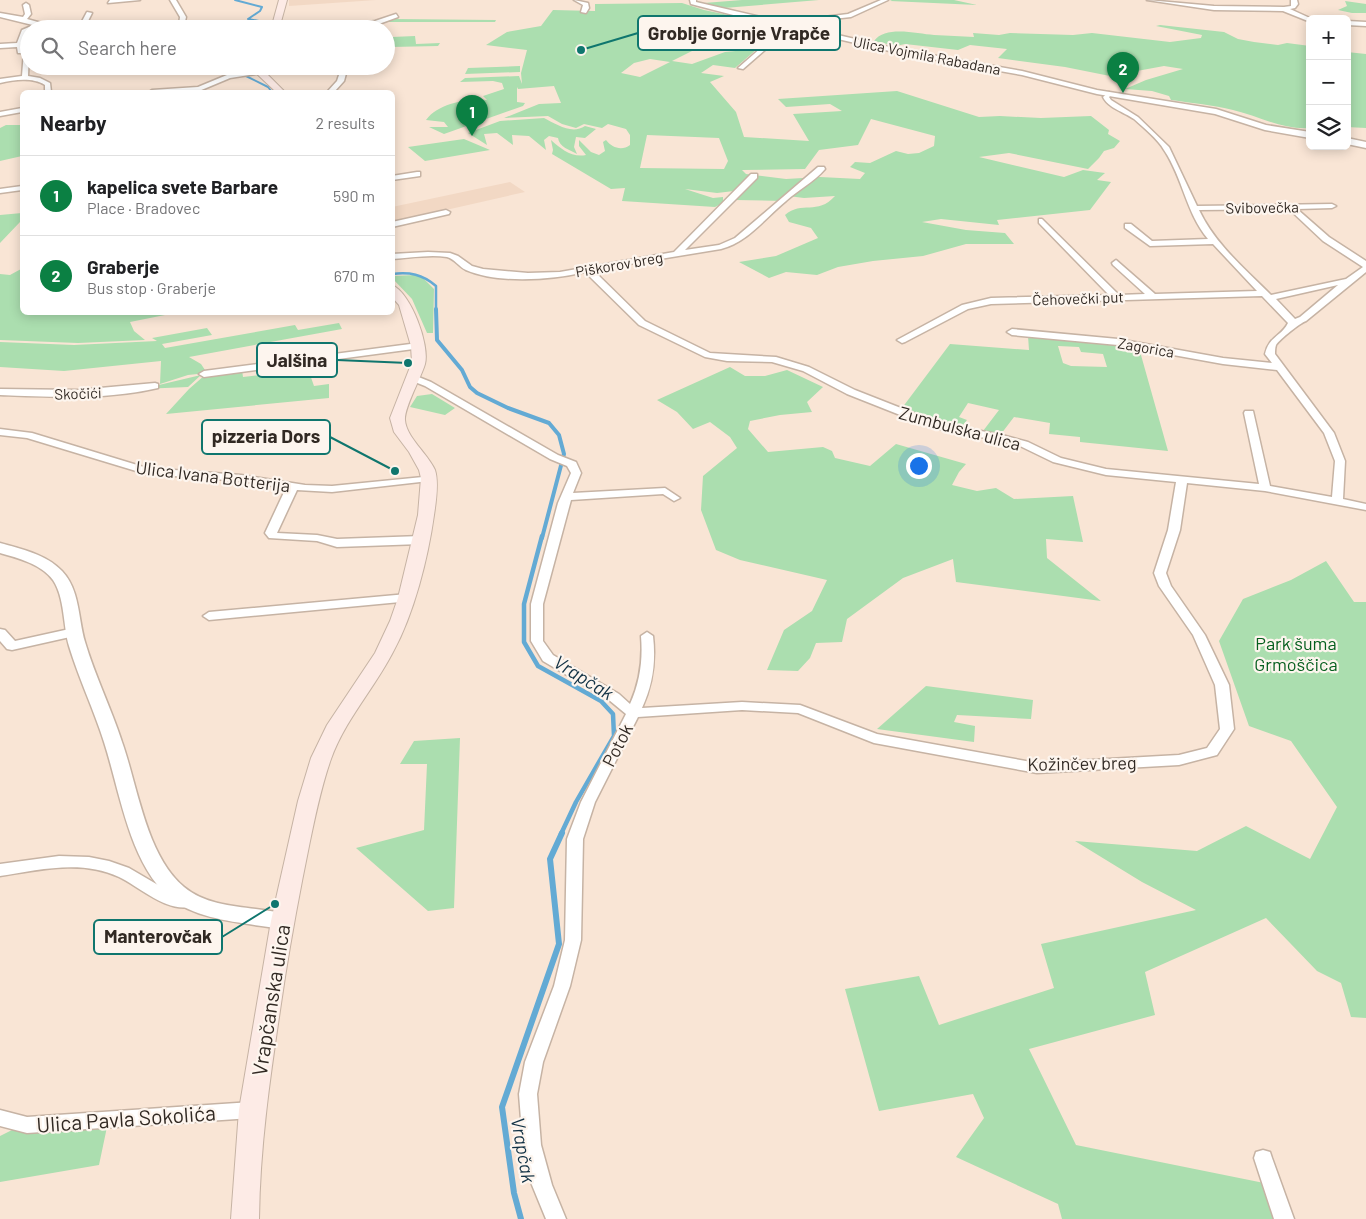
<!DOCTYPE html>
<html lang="en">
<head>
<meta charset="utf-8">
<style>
  body { margin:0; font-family:Barlow,sans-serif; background:#f6f6f6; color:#202124 }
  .controls { position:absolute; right:15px; top:15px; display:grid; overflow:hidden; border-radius:8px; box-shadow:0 2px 12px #0003 }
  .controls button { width:45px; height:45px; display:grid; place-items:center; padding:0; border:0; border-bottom:1px solid #e0e0e0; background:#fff; color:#202124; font:25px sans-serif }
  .you { position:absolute; left:918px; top:465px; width:18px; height:18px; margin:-12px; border:4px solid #fff; border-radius:50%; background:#1a73e8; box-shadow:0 0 0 8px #1a73e833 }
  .badge { display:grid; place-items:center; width:32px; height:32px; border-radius:50%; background:#0b8043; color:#fff; font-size:16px; font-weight:700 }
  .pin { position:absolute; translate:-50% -41px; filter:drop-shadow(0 1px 2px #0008) }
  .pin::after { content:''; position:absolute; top:26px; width:18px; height:15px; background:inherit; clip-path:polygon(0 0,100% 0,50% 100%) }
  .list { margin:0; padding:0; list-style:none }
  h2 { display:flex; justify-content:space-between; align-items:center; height:65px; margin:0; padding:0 20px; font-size:21px }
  h2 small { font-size:16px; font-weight:400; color:#757577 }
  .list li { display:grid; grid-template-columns:32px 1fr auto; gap:15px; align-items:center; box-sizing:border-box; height:80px; padding:0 20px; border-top:1px solid #e0e0e0 }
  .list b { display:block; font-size:19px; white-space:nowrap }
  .list p { margin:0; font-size:16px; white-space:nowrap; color:#757577 }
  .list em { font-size:16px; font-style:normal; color:#757577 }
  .icon { flex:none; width:28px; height:28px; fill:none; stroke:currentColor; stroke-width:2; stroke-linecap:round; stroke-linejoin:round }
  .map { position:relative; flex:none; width:1366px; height:1219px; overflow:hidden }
  .search { position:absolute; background:#fff; box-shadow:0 2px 12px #0003; left:20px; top:20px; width:375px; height:55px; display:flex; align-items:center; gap:12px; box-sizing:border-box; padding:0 18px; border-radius:28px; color:#757577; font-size:19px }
  .panel { position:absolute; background:#fff; box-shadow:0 2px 12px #0003; left:20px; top:90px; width:375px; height:225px; border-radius:8px }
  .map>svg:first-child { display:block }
</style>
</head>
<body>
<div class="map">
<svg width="1366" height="1219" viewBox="0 0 1366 1219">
  <rect width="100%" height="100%" fill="#f9e5d5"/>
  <path fill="#f2d8c4" d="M289,0H376L289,6Z
    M510,182L525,192L393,222L392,207Z"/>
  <path fill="#abdeaf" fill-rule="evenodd" d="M742,0H819L724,8L704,3Z
    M892,0H954L977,5L890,1Z
    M1345,1L1366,4V13H1352L1338,10L1347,6Z
    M682,3L704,10L762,22L770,26L775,33H740L686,41L698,48L672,61L692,64L725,52L757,49L735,68L713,65L701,73L724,76L710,82L736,112L744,137L809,141L793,114L842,111L830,104L786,107L778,99L897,91L979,117L1000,116L1041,118L1091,116L1109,130L1108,134L1120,141L1114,148L1104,151L1099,158L1088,169L1009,153L979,157L1064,177L1083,170L1105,173L1097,180L1111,182L1090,210L997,220L999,225L941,219L922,222L966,230L1005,233L1014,244H966L923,256L873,261L838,267L817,275L786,272L769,278L739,262L776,256L818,238L811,228L789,222L785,215C802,200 817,216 835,196L804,198L788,196L784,201L735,200L734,191L717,193L685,189L713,198L723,197V203L715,207L622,201L625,188L611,189L552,154L553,150L551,140C561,149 572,158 586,155L579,146V140L591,152L599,155L605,151L603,142L606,140C612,148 622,151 630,145V135L626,129L608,124L602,128L584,124L576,128L562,124L548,116L504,118L539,104L561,103L554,86L518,89L517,87V102L525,103L523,106L444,134L429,127H448L444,122L426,120C439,103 466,99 487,100L483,96L504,89L502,83L493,81L460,82L465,78L519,76L522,84L521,73L527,50L486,45L507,32L541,26L553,10L595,11V4ZM650,59L670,62L640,77L621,73L634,63ZM871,119L935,136L934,146L919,153L908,154L896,151L870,163L855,162L850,167L865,173L860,179L820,177L786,179L746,174L742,170L805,169L819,150L858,145ZM647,135L719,138L728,161L724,169L640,168Z
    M395,19L496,20L495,22H383Z
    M1160,25L1224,32L1238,39L1254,42L1278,45L1287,43L1310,46V128C1282,130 1259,116 1233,110C1213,105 1192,103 1171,100L1169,96L1152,91L1125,89L1146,80L1183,69L1164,66L1110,76L1065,67L998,58L1007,49L970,45L958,50L905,44L896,46L874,41C886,25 917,34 934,35C948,36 961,36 974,37L973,33L999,35L1010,33L1073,35L1092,33L1170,42L1201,38L1202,35L1156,26Z
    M415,36L416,44L440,43L438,46L391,47L392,37Z
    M1347,52L1366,54V128L1347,127Z
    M520,66V72L465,74L468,68Z
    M544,118C556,124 572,135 585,126L596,129L585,138L576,137L574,147L577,154C570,150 559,147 558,138L549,136L544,140L546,150L529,136L512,135L513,145L497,133L484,134L487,145L468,133L500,121Z
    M6,125H22V156L0,161V128Z
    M464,139L490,150L425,161L408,147Z
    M22,213V222H20L0,243V215Z
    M21,269H22V312L175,313L130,322L134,331L145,340L78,343L0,340V274L10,275Z
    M415,275L422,277L434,289L433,333H427L412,299L393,279V276Z
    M339,323L342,329L189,357L201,364L207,373L188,375L160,384L161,361L64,371L0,367V342L74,345L157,341L152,338L207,328L212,335L162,344L165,348L295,325L298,330Z
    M1028,336L1101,341L1139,348L1168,451L1080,442V437L1049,434L1050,423L1014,417L1001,434L983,431L999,410L968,403L959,417L967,420L963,425L959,426L926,419L902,408L950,344L1029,350ZM1058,346L1079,347L1081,352L1103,354L1107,367L1071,366L1063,363Z
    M730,367L745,376H765L787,370L823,387L807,402L812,412L780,415L750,421L748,429L768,452L823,447L832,451L835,458L870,466L896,444L966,464L959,472L952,485L977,491L996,488L1014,499L1073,496L1083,542L1046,539L1047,558L1101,601L956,582L953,559L903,578L847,619L842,642L816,643L810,658L798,671L767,670L784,630L812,611L827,580L740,560L716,550L701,510L703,476L737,448L730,437L710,422L693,429L677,412L657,400Z
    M308,369L314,386L329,384V398L166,414L189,389L205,375L242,370L243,377Z
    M201,375L188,387L142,389Z
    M432,394L455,408L445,415L410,407L417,396Z
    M1326,561L1354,602H1366V1018L1351,1017L1341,983L1317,971L1266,918L1145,972L1155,1015L1029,1049L1076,1145L1264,1183L1277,1219H1062L1058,1204L956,1157L984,1118L973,1094L879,1111L845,989L919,976L939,1025L1054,988L1041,944L1196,910L1142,882L1075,841L1197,851L1246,826L1310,859L1337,807L1291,741L1249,726L1219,641L1243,599L1291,580Z
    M926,686L1033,700L1031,719L957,715L954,722L975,726L974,742L877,729Z
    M460,738L454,908L428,911L356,848L424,830L427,764H400L414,741Z
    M107,1127L99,1165L0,1182V1136L14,1129Z"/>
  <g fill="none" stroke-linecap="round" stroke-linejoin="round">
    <path stroke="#63aad4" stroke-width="2" d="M235,0L262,7L260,11L248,19L264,22L269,29
      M248,66L246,76L268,87L272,92"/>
    <path stroke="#63aad4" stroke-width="2.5" d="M392,274C410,272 422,274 436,286V310"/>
    <path stroke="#63aad4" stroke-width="4" d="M436,309L437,340L462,370L470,387L477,393L508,408L549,423L559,435L564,454L542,538"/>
    <path stroke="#63aad4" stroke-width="4.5" d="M542,536L524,604V642L538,666L601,701L613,714L614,736L576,802L561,834"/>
    <path stroke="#63aad4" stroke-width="6" d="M521,1219L514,1193L502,1107L559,944L550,859L562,833"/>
    <defs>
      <path id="minor" d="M110,0H140L108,3Z
        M170,0H176L186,17L184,26L207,29H136L179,25L180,17Z
        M574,0L588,3L589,8L586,13L581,12L583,5Z
        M881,0H888L851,17L796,23L743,69L738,68L792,21L848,14Z
        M1147,0L1214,6L1284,7L1291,6V0H1297L1298,4L1295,8L1290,9L1312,19L1308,21L1283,11L1214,10Z
        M26,3L29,5L31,14L27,19L45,24L79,27L87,12L92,13L85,27L87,29L45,28L0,17V13L23,17L25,14L23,5Z
        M396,14L398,17L376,25L328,29L375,21Z
        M1347,21L1366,22V26L1347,25Z
        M29,27L32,29H29L23,39L22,53H18L17,47L0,48V44L17,43L22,30Z
        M24,51L29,52L28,76L40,78L50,83L51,92H45V85C32,77 14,80 0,83V79L22,76Z
        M342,66H348L344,81L335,91L327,92L337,81Z
        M260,70L262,73L230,78L199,91L149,92L152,90L198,87L227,75Z
        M1109,92L1112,94L1109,97L1111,100L1138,117L1169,147L1197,206L1332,204L1336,206L1332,208L1297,209L1329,237L1366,261V272L1306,321C1300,323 1280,339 1276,345C1275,348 1275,351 1275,354L1334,433L1345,461L1343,499L1366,504V510L1265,491L1187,483L1180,530L1166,573L1171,586L1205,635L1229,685L1234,729L1217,755L1179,765L1037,773L874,743L798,713L742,710L638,717L595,802L583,839L581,940L570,986L543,1062L537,1094L541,1145L552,1185L566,1219H546L532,1185L523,1145L519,1094L525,1062L554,986L565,940L567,839L581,802L626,714L609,700L543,661L531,641V604L558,503L571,473L567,466L550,459L425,386L410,380V376H416L431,382L558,455L576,462L581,473L573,493L665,488L680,498L674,501L663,494L571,500L543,604V641L553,655L619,694L630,704C640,682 643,660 641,636L647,632L653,636C656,662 653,684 642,708L742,702L800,705L877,734L1037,763L1179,755L1207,748L1220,729L1215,685L1193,635L1159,586L1154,573L1168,530L1176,482L1106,475L1053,462L1020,446L1001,441L933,428L847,394L803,371L772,362L727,361L705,357L639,325L585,272C551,280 499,284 466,270C459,267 455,259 447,257C429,254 410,258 392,259V254L428,252L450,253L458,256L472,266L483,269L528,273L560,272L674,252L751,174H757V178L685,250L719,245L735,238L818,167H824L825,169C814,182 798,190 786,201C765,218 748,242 721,249L593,270L645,321L710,353L776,357L809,367L855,390L939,423L1002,435L1028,442L1061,458L1106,469L1259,484L1244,413L1245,411H1253L1270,486L1332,497L1335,461L1324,433L1277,370L1223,364L1118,345L1012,335L1007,332L1012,329L1118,339L1223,358L1272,363L1265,354C1269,336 1281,337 1288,323L1262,296L991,304L968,309L905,342L902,343L897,340L962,305L991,298L1109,295L1039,223V219H1042L1119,295L1145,294L1113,265L1112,263L1116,260L1155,294L1257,291L1213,244L1150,246L1125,228V224H1131L1152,241L1208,239C1186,213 1183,178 1164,150C1158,139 1143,127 1134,119C1124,112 1108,108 1103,97ZM1289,209L1323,241L1363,267L1346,279L1271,295C1245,269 1215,244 1199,210ZM1338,285L1300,317L1295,319L1276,299Z
        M22,108V112L0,116V112Z
        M417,172H420V176L392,180V176Z
        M22,186V190L0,193V189Z
        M446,210L450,212L449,214L392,227V222Z
        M418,343L423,346L421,348L204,377L199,374L204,371Z
        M155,383L158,384V388C108,400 52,397 0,395V389L78,390Z
        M0,429L32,433L147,468L241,475L305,485L332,486L433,476L434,478L429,481L332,492L297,490L277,533L317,535L337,539L421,536L427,540L421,544L337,547L317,541L269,538L265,533L286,488L241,481L146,474L27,438L0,435Z
        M407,594L411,595L413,598L411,601L209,620L203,616L209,612Z
        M74,628L80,632L79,635L12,650L7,649L0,641V629L5,630L15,641Z
        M59,856L89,857L109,861L129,868L170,892L193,898L195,902L193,906C168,914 140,887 119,877C82,859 38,870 0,876V864Z
        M252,1102L259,1104L261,1110L259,1116L252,1118L27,1133L0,1126V1110L27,1117Z
        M1263,1150L1270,1152L1272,1158L1294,1219H1274L1254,1158L1256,1152Z"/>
      <path id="tertiary" d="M690,0H696V2L774,20L785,29L825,32L898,49L1022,71L1097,90L1216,109L1266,125L1310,132V138L1265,130L1215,114L1097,94L1022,75L898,53L825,36L783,33L768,24L691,4Z
        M1347,138L1366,142V148L1347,144Z
        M0,543C21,549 46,554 62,571C80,590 78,618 85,642C95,676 111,708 122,742C138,787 146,855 184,887C213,911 255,905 289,915L293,921L289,927L282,929C247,923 198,921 170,898C129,863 120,791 104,742C94,710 79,679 69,646C63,626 65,598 53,580C41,564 18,558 0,553Z"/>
      <path id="secondary" d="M279,0H287L279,29H271Z
        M255,66H263L264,71L285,92H276L257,74Z
        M392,285C411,293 430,345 425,364C421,378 404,408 405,420C406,437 428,454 435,470C439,482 436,502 434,515C428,558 414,614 393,652C374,689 345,720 331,759C321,787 315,817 309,846C300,890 292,933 285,977C273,1058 260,1137 259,1219H231L239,1110L271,921L298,801L311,758L327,725L375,653L390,621L398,598L418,515L421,478L419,470L409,452L394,432L390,418L412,362L411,346L399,305L392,297Z"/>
    </defs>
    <use href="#minor" stroke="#c6b3a4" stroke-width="3"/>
    <use href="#tertiary" stroke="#c6b3a4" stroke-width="3"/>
    <use href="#secondary" stroke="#c6b3a4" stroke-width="2"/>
    <use href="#minor" fill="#fff" fill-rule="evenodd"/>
    <use href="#tertiary" fill="#fff" fill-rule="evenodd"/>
    <use href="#secondary" fill="#fdebe6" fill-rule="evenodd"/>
  </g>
  <g text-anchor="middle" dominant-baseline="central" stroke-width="4.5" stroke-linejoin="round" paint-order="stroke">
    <g font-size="15" fill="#312923" stroke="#fdf5ee">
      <text transform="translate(927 55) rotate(11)">Ulica Vojmila Rabadana</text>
      <text transform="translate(1262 207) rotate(-1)">Svibovečka</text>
      <text transform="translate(619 264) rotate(-10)">Piškorov breg</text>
      <text transform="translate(1078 298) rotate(-2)">Čehovečki put</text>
      <text transform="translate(1146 347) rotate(10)">Zagorica</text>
      <text transform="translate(78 393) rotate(-2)">Skočići</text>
    </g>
    <g font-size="18" fill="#312923" stroke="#fdf5ee">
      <text transform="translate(960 428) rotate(15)">Zumbulska ulica</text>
      <text transform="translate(213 476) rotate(7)">Ulica Ivana Botterija</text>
      <text transform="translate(617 745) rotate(-63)">Potok</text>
      <text transform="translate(1082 763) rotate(-1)">Kožinčev breg</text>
    </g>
    <g font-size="18" fill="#055f1e" stroke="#fdf5ee">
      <text x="1296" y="643">Park šuma<tspan x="1296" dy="21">Grmoščica</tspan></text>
    </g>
    <g font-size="19" font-style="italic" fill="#113144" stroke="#fdf5ee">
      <text transform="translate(584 677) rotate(32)">Vrapčak</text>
      <text transform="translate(524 1150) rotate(80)">Vrapčak</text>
    </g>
    <g font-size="21" fill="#312923" stroke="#fdf5ee">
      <text transform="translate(270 1000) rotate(-81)">Vrapčanska ulica</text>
      <text transform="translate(126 1118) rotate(-4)">Ulica Pavla Sokolića</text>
    </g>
  </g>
  <path fill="none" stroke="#0f766e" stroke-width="2" d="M581 50L638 33M408 363L337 360M395 471L330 437M275 904L222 937"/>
  <g fill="#0f766e" stroke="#fdf5ee" stroke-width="2">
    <circle cx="581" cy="50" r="5"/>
    <circle cx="408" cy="363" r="5"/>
    <circle cx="395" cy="471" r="5"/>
    <circle cx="275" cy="904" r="5"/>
  </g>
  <g fill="#fdf5ee" stroke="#0f766e" stroke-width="2">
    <rect x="638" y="16" width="202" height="34" rx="5"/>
    <rect x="257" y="343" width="80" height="34" rx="5"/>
    <rect x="202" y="420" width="128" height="34" rx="5"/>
    <rect x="94" y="920" width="128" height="34" rx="5"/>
  </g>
  <g font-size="19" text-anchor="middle" font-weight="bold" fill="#312923">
    <text x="739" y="40">Groblje Gornje Vrapče</text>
    <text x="297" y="367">Jalšina</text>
    <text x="266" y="443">pizzeria Dors</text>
    <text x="158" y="943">Manterovčak</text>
  </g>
</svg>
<div class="controls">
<button>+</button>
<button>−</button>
<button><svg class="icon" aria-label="layers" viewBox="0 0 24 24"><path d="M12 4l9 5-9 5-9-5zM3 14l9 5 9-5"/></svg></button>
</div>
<div class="you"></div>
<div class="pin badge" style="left:472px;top:136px">1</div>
<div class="pin badge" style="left:1123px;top:93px">2</div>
<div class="search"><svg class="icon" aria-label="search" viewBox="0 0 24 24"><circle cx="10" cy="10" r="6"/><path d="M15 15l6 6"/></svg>Search here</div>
<section class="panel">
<h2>Nearby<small>2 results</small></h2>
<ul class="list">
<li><span class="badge">1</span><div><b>kapelica svete Barbare</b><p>Place · Bradovec</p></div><em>590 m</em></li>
<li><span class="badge">2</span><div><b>Graberje</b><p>Bus stop · Graberje</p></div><em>670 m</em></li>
</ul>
</section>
</div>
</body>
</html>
